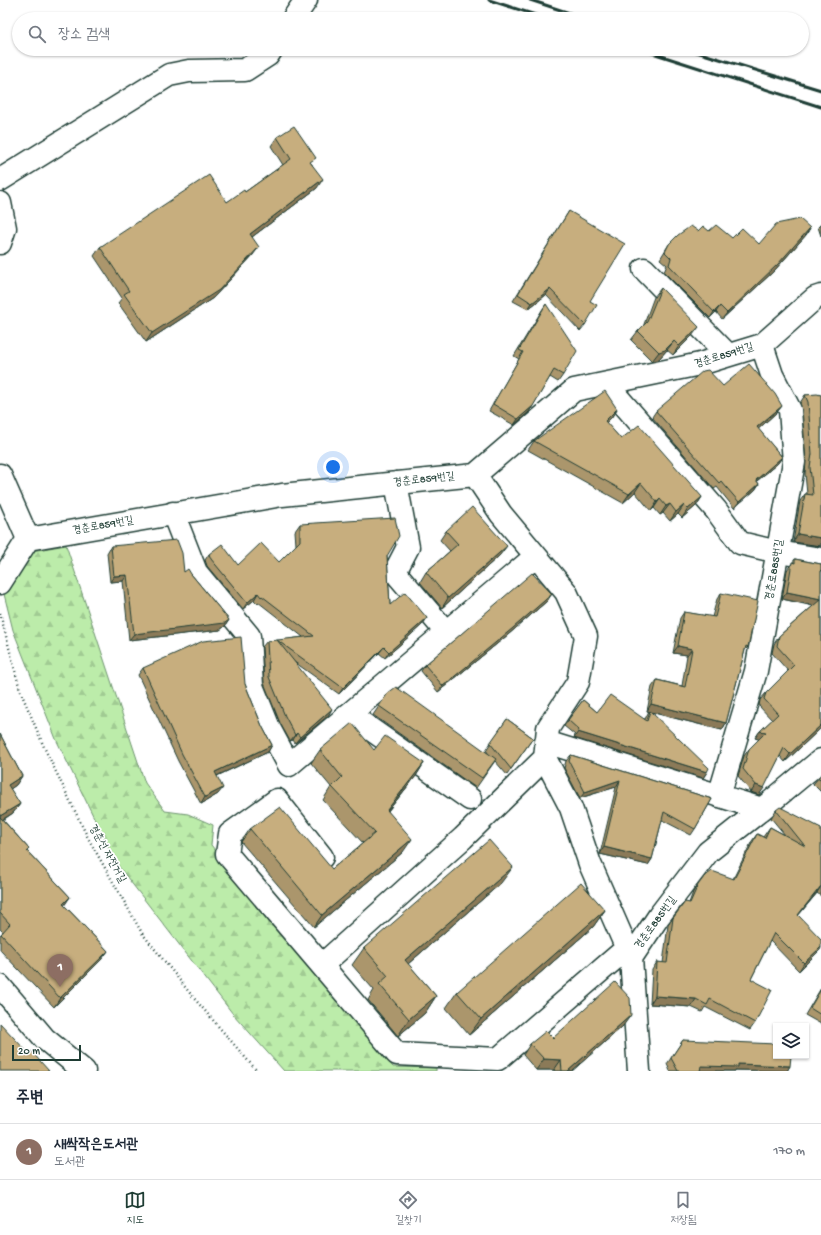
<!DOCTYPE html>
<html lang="ko">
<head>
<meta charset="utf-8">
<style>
  body { margin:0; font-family:"Gochi Hand","Poor Story",sans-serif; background:#f6f6f7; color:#1f2937 }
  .controls { position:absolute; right:12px; bottom:12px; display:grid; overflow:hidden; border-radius:0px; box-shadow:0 1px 3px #0004 }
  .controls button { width:36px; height:36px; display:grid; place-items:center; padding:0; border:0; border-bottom:1px solid #e0e1e3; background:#fff; color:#1f2937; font:20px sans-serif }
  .scale { position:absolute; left:12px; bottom:10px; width:69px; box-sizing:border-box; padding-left:4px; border:2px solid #1f3d34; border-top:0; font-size:11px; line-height:14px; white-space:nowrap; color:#1f3d34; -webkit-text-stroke:3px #fff; paint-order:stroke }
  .you { position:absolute; left:333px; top:467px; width:14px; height:14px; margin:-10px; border:3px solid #fff; border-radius:50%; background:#1a73e8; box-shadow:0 0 0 6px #1a73e833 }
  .badge { display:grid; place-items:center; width:26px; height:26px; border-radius:50%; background:#1f3d34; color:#fff; font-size:13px; font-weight:700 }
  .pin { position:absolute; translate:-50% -33px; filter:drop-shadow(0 1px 2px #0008) }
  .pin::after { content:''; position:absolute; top:21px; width:14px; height:12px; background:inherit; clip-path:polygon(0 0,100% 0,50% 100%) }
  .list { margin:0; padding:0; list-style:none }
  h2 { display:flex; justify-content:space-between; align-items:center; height:52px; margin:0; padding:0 16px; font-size:17px }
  h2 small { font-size:13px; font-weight:400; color:#747a83 }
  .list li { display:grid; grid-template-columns:26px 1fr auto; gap:12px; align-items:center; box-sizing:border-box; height:56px; padding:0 16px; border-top:1px solid #e0e1e3 }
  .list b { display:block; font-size:15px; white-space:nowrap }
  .list p { margin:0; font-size:13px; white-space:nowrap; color:#747a83 }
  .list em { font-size:13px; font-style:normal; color:#747a83 }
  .icon { flex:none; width:22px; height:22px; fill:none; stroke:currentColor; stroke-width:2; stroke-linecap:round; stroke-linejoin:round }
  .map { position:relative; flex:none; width:821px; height:1071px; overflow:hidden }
  .search { position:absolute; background:#fff; box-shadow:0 1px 3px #0004; left:12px; right:12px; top:12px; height:44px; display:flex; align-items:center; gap:10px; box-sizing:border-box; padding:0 14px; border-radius:22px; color:#747a83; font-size:15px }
  .sheet { height:108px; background:#fff }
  nav { display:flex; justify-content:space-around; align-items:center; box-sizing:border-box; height:56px; border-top:1px solid #e0e1e3; background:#fff; font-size:11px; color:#747a83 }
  nav a { display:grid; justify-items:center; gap:2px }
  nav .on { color:#1f3d34 }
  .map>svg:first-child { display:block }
</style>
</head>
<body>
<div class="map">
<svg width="821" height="1071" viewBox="0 0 821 1071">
  <defs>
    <pattern id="forest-firs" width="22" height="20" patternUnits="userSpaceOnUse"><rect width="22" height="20" fill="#bcecaa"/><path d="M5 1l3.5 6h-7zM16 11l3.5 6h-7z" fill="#a1cb93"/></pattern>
  </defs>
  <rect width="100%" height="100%" fill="#fff"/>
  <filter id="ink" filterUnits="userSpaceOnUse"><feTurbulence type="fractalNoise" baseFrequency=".025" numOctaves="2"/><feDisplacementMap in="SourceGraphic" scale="8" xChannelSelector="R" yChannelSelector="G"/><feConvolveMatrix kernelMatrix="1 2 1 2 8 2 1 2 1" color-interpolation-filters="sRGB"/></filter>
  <g filter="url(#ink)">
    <path fill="url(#forest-firs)" stroke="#6e946f" d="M66,545L145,783L165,811L188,814L213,825L211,845L393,1067L436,1068V1071H284L233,1014L116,863L56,739L13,630L3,590L32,551Z"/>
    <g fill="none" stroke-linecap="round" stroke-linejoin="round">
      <defs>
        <path id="minor" d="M293,19L306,0
          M0,180L169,75L189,71L245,70L268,55L272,49
          M0,203L5,228L0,243
          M644,269L728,355
          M606,384L716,510L740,543L778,552L821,559
          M0,475L28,539
          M475,475L501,514L566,592L586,636L578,682L548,728L545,758L571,808L590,864L631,958
          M396,483L408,547L395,572L446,632
          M173,513L196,572L249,636L252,686L269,728L289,765L536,556
          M0,583L28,539L282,495L475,475L574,390L700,364L762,345L815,298L821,296
          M349,714L470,799
          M546,742L762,809
          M719,796L756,671L794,462L790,410L772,375L762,345
          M322,857L277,800L230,834L227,854L397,1054L498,1059L627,948
          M322,965L463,838L545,758
          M0,986L45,1039L84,1071
          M639,1071L631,958L659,916L708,852L762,809L821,760"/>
      </defs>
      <use href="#minor" stroke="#1f3d34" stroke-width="25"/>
      <path stroke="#1f3d34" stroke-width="2.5" stroke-dasharray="1 3" stroke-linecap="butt" d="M0,613L20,690L44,747L88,838L142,933L193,997L257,1071"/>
      <use href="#minor" stroke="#fff" stroke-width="22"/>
      <path stroke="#1f3d34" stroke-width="3" d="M489,0L548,19
        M530,0L588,19
        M640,49L821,107
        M687,49L821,90"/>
    </g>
    <path fill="#ab966c" stroke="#1f3d34" d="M277,137L312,164L317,188L252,237L253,255L213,298L146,342L118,303L122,298L94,256L100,247L227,202L245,192L283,165L271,146Z
      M569,211L590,301L585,325L580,331L546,295L528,309L513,301Z
      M821,224V236L818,227Z
      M810,228L806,235L774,271L722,319L716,312L710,318L664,272L667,265L660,259L669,244L698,231H709L732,238L759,244Z
      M661,288L692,336L673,355L667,350L658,360L652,361L631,340L638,331L643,327L654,297Z
      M546,304L563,375L558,382L550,377L529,412L514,425L489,411L519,359L514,356L542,310Z
      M723,386L782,406L777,412L758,429L782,457L778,463L757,481L759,484L755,490L734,508L717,487L714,489L652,417L656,411Z
      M805,395H821V546L793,542L800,501L805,494H807L805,474L806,461L802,409L800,403Z
      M617,409L611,418L606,423L621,439L702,497L696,506L682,518L678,514L670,521L663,513L660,515L654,508L651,511L635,492L623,503L528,450L534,441Z
      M300,524L387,556L390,605L427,618L423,624L385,658L379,653L339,694L293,661L328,716L295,743L293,740L290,741L280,723L264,683L262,647L267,641H277L303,637L258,602L257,603L254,600L243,609L207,566L205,560L209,554L238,565L279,562L296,545L295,531Z
      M446,531L500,555L442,608L420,582L426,572L450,551L440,540Z
      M111,546L184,572L191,574L229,620L225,626L220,630L129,640L123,581L110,582L107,553Z
      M795,559L821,564V728L785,762L780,756L759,795L751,792L738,776L744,756L749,749L759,739L755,738L760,731L772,720L759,706L760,700L766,693L788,671L772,653L774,644L779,636L813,606L782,599L787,570Z
      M721,593L748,647L745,650L726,723L722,730L650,712L707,772L703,778L574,738L575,735L564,726L583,700L597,712L645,719L649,711H647L652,687L657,680L682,686L687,655L673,653L680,618L684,612L712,617L717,599Z
      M547,601L509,634L438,692L421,671L425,665Z
      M143,668L245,684L262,726L272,745L268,752L217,776L218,794L201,804L178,761L138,675Z
      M388,693L488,753L486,750L507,719L533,738L507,775L495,761L476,788L373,715Z
      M0,734L22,776L16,785L10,789L20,804L13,813L3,820L29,849L27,851L70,897L64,905L108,951L101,960L54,1007L0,950V935L3,932L0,929Z
      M320,750H374L424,763L416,776L388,811L403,852L314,927L241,842L250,829L332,869L363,843L323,800L331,787L311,763Z
      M571,755L712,799L695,829L691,835L662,820L652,859L648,865L600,854L616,787L580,798L564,768L566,761Z
      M821,775V792L813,784Z
      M776,810L821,828V896L817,893L798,916L820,950L799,971L770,941L751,979L755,1023L750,1030L705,1007L702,1012L691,1007L650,1004L652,970L657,962L663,963L668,925L673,918L689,903L693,892L698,885L733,879L752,841L757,834L763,837L770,827L785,835L771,818Z
      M501,883L408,964L436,996L425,1013L398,1036L368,1000L374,990L352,965L364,948Z
      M605,910L593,927L469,1035L446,1008L457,992Z
      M821,988V1024L805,1015Z
      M623,1026L572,1071H554V1070H536L523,1055L530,1044L553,1038Z
      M683,1040L790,1066L787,1071L735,1070V1071H670L667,1064Z"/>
    <path fill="#8b7a58" stroke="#1f3d34" d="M323,179L317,188L244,243L250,234Z
      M810,228L806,235L774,271L722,319L727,313Z
      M259,247L253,255L213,298L146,342L152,333Z
      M550,289L546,295L528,309L532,303Z
      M720,306L716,312L710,318L714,312Z
      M699,327L692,336L673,355L679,346Z
      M674,341L667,350L658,360L652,361L659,352Z
      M533,406L529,412L514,425L518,419Z
      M782,406L777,412L753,434L757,427Z
      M617,409L611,418L598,430L605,421Z
      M782,457L778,463L751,486L756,480Z
      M641,483L635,492L623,503L629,494Z
      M759,484L755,490L734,508L739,502Z
      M702,497L696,506L682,518L688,509Z
      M660,499L654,508L651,511L657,502Z
      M670,504L663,513L660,515L666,506Z
      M684,505L678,514L670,521L676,512Z
      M798,534L821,538V546L793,542Z
      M507,546L500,555L442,608L448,598Z
      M127,575L123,581L110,582L114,576Z
      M787,592L821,599L816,606L782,599Z
      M258,593L254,600L243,609L247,603Z
      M552,594L547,601L509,634L438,692L443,686Z
      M427,618L423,624L385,658L389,652Z
      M229,620L225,626L220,630L129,640L134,634Z
      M678,646L692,649L687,655L673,653Z
      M384,647L379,653L339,694L343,688Z
      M651,704L726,723L722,730L647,711Z
      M332,709L328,716L295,743L300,737Z
      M821,725V728L785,762L790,754Z
      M760,731L766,732L761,740L755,738Z
      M578,732L707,772L703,778L574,738Z
      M297,733L293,740L290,741L295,735Z
      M272,745L268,752L210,779L215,772Z
      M424,763L416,776L378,823L387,810Z
      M22,776L16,785L2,795L8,785Z
      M620,780L616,787L580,798L585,792Z
      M756,785L764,788L759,795L751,792Z
      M223,788L218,794L201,804L205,797Z
      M20,804L13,813L0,821V816Z
      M412,839L403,852L314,927L322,915Z
      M604,847L652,859L648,865L600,854Z
      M513,867L501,883L393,977L405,960Z
      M821,886L817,893L792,922L798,915Z
      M70,897L64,906L63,904Z
      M605,910L593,927L469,1035L481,1019Z
      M821,947V948L820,950L799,971L804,963Z
      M108,951L101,960L54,1007L60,998Z
      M436,996L425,1013L398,1036L409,1019Z
      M655,996L696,999L691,1007L650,1004Z
      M631,1015L623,1026L572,1071H568Z
      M544,1059L561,1060L554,1070H536Z
      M738,1064L790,1066L787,1071L735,1070V1071H697L701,1066Z"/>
    <path fill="#c7ae7e" stroke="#1f3d34" d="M294,126L316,158L310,162L323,179L250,234L259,247L219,290L152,333L124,294L129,291L100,247L209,175L227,202L244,190L245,192L291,159L277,137Z
      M569,211L625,244L590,301L597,305L585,325L550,289L532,303L518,294Z
      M800,219L810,228L778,264L727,313L720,306L714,312L669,265L671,258L665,252L669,244L678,235L691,226L698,231L703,226L709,231L716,225L732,238L742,228L759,244L776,224Z
      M661,288L699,327L679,346L674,341L665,350L659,352L638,331L647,322Z
      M546,304L577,351L563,375L554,370L533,406L518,419L493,404L523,352L519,350Z
      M749,364L775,394L782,406L757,427L782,457L756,480L759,484L739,502L721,481L719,483L656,411L703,371L708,370L723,386Z
      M605,391L617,409L605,421L621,439L639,425L702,497L688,509L684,505L676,512L670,504L666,506L660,499L657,502L641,483L629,494L534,441Z
      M817,394L821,395V538L798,534L805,494L813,495L810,467L812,454L808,402L805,395Z
      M472,507L507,546L448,598L426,572L458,544L446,531Z
      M395,518L399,536L387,556L390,605L405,592L427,618L389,652L384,647L343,688L277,640L314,636L262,596L261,597L258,593L247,603L211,559L209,554L222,544L238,565L261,543L279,562L300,541V524Z
      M177,540L182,553L184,572L188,569L191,574L229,620L225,623L134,634L127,575L114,576L111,546Z
      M795,559L821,564V599L787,592L792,562L795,563Z
      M532,573L552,594L513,628L443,686L425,665Z
      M721,593L758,601L748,647L746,646L726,723L651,704L657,680L685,687L692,649L678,646L684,612L715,617Z
      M821,599V725L790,754L784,748L764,788L756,785L743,769L749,749L766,732L760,731L778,714L764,699L766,693L794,665L777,646L779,636Z
      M241,637L245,684L262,726L272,745L215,772L223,788L205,797L182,754L143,668L203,641Z
      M277,640L332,709L300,737L297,733L295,735L285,716L269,677L267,641Z
      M396,687L496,759L482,778L379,706L388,693Z
      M610,695L647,721L650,711L709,768L707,772L578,732L579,730L568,720L583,700L597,712Z
      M507,719L533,738L511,769L490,743Z
      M352,723L374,750L385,736L424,763L387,810L412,839L322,915L250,829L280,807L332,869L375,833L332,787L342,777L320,750Z
      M0,734L22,776L8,785L20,804L0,816Z
      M571,755L712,799L695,829L664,812L652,859L604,847L620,780L585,792L569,761Z
      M821,775V780L818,777Z
      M780,807L821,828V886L798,915L821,939V947L804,963L774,933L751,979L772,990L755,1023L710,999L707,1005L696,999L655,996L657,962L667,963L673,918L685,902L690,903L698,885L704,877L712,871L734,879L757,834L765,838L770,827L805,846L776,810Z
      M0,817L29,849L27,851L70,897L63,904L108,951L60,998L1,934L10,924L0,913Z
      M489,840L513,867L405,960L436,996L409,1019L379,984L388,976L364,948Z
      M581,883L605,910L481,1019L457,992Z
      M615,982L630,998L631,1015L568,1071H562L561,1060L544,1059L530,1044L546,1031L553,1038Z
      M821,989V1015L810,1008Z
      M0,1023L29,1054L31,1051L49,1071H0Z
      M683,1040L776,1044V1056H791L790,1066L738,1064V1067L701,1066L700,1071H678L671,1058Z"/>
  </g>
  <g text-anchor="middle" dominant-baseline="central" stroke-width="3.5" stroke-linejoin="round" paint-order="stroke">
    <g font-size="11" fill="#1f3d34" stroke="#fff">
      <text transform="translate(724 356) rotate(-17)">경춘로859번길</text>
      <text transform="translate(424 480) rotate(-6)">경춘로859번길</text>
      <text transform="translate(103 526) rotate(-10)">경춘로859번길</text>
      <text transform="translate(775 570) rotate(-80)">경춘로885번길</text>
      <text transform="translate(107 854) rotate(61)">경춘선 자전거길</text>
      <text transform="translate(656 923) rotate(-54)">경춘로885번길</text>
    </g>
  </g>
</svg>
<div class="controls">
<button><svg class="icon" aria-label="layers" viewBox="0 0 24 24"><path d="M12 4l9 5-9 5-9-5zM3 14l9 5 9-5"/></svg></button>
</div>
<div class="scale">20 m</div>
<div class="you"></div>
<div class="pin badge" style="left:60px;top:987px;background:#8d6e63">1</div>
<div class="search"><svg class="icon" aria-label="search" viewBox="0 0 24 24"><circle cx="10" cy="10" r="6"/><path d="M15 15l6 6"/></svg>장소 검색</div>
</div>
<section class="sheet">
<h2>주변<small></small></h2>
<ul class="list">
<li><span class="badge" style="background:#8d6e63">1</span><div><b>새싹작은도서관</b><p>도서관</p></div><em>170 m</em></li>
</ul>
</section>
<nav>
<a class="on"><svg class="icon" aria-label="map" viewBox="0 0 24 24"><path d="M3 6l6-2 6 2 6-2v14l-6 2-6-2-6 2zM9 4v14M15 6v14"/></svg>지도</a>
<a><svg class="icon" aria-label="directions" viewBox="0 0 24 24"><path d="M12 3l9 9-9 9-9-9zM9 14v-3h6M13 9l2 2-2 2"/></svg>길찾기</a>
<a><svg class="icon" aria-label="saved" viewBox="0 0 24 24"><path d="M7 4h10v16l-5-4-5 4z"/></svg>저장됨</a>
</nav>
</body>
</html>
